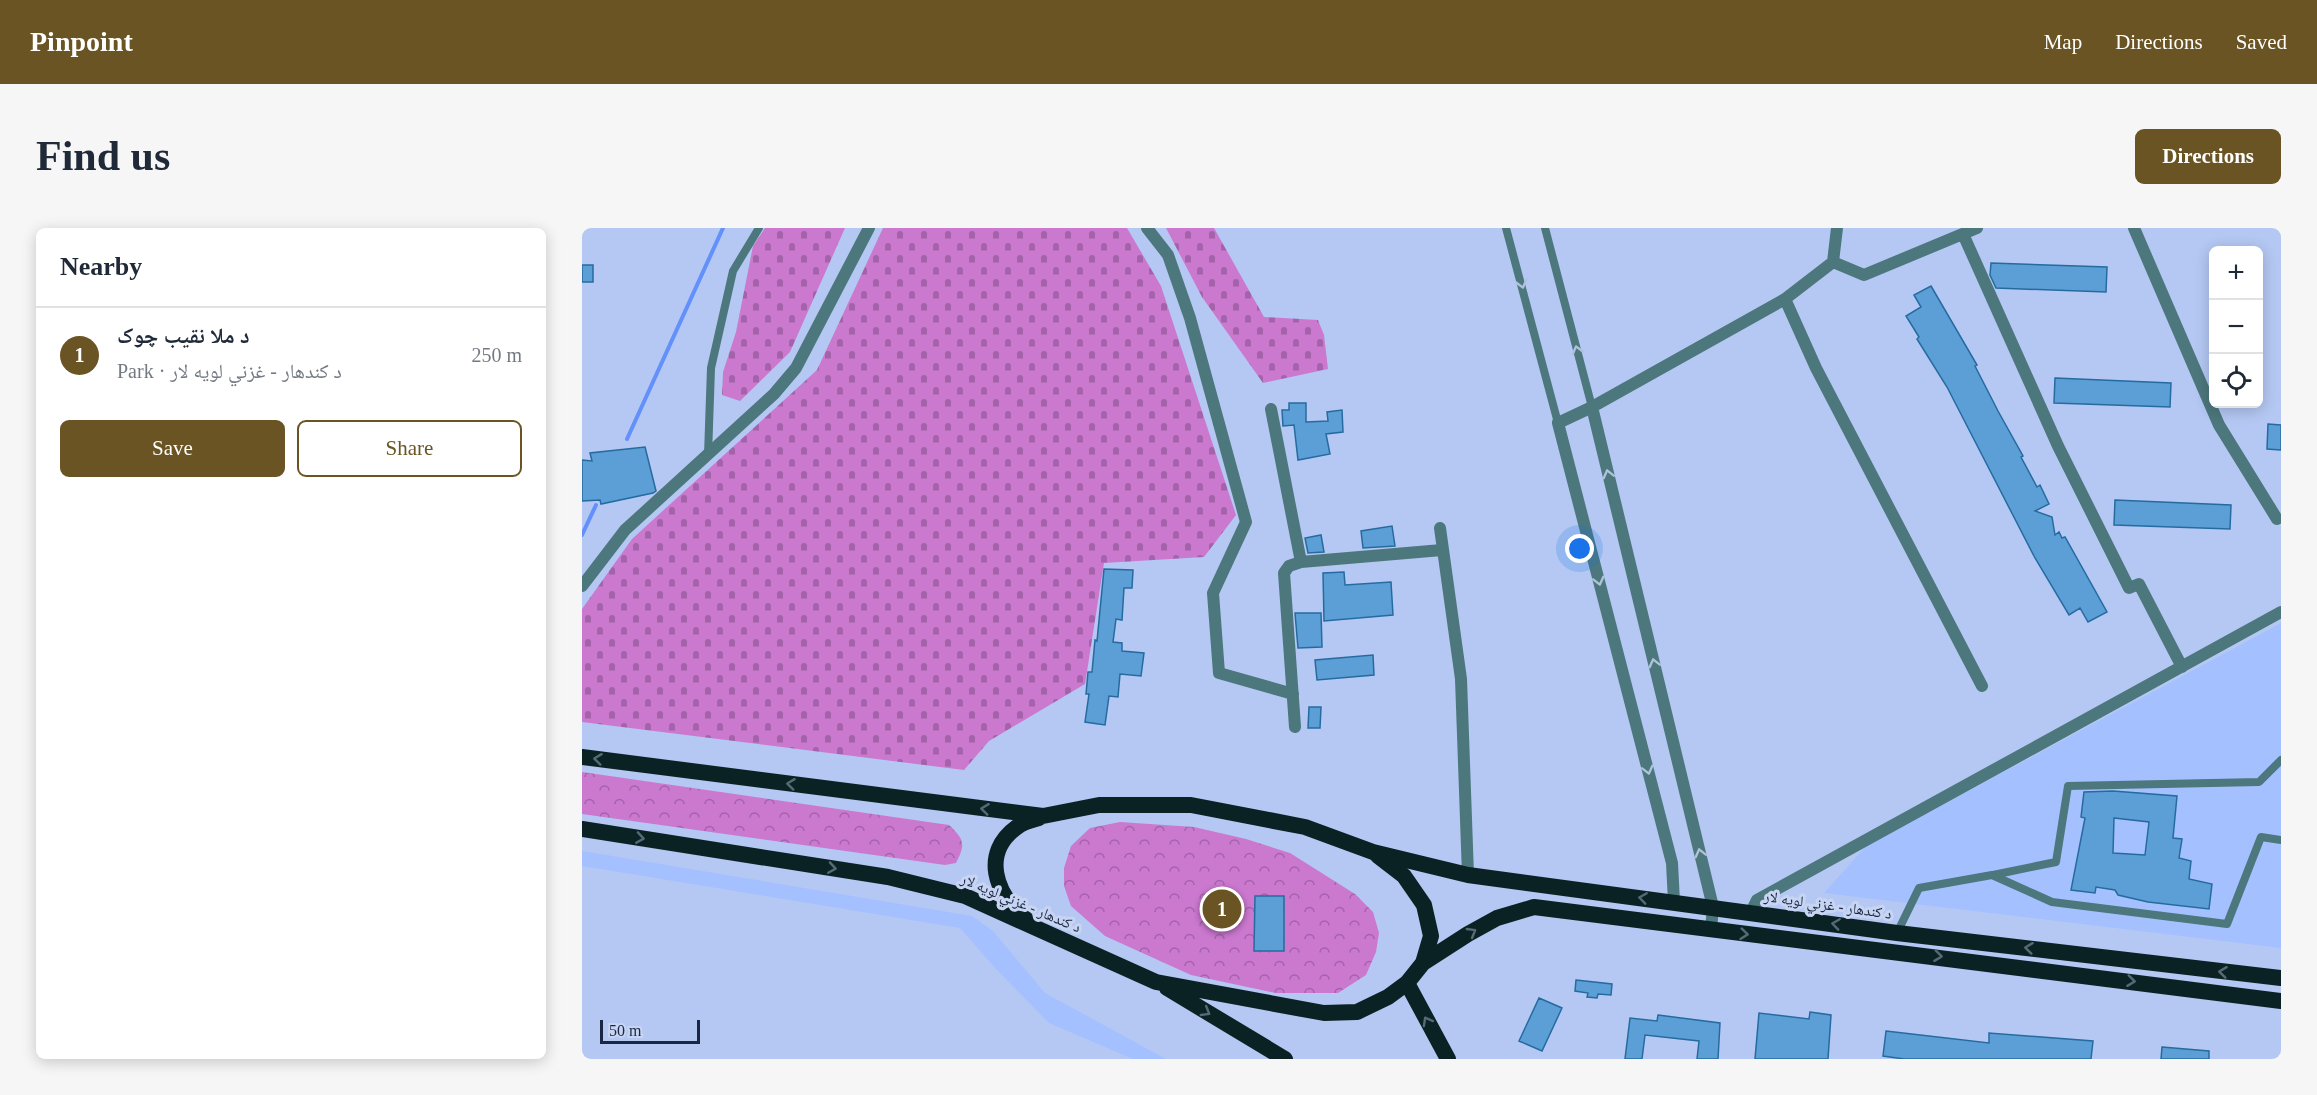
<!DOCTYPE html>
<html lang="en">
<head>
<meta charset="utf-8">
<style>
  body { margin:0; font-family:"Times New Roman","Noto Naskh Arabic",serif; background:#f6f6f7; color:#1f2937 }
  .controls { position:absolute; right:18px; top:18px; display:grid; overflow:hidden; border-radius:9px; box-shadow:0 3px 15px #0003 }
  .controls button { width:54px; height:54px; display:grid; place-items:center; padding:0; border:0; border-bottom:2px solid #e0e1e3; background:#fff; color:#1f2937; font:30px sans-serif }
  .scale { position:absolute; left:18px; bottom:15px; width:100px; box-sizing:border-box; padding-left:6px; border:3px solid #1b2642; border-top:0; font-size:16px; line-height:21px; white-space:nowrap; color:#1b2642; -webkit-text-stroke:4px #c7d5f2; paint-order:stroke }
  .you { position:absolute; left:998px; top:321px; width:21px; height:21px; margin:-15px; border:4px solid #fff; border-radius:50%; background:#1a73e8; box-shadow:0 0 0 9px #1a73e833 }
  .badge { display:grid; place-items:center; width:39px; height:39px; border-radius:50%; background:#6a5423; color:#fff; font-size:20px; font-weight:700 }
  .pin { position:absolute; translate:-50% -50%; border:3px solid #fff; box-shadow:0 2px 6px #0006 }
  .list { margin:0; padding:0; list-style:none }
  h2 { display:flex; justify-content:space-between; align-items:center; height:78px; margin:0; padding:0 24px; font-size:26px }
  h2 small { font-size:20px; font-weight:400; color:#747a83 }
  .list li { display:grid; grid-template-columns:39px 1fr auto; gap:18px; align-items:center; box-sizing:border-box; height:96px; padding:0 24px; border-top:2px solid #e0e1e3 }
  .list b { display:block; font-size:22px; white-space:nowrap }
  .list p { margin:0; font-size:20px; white-space:nowrap; color:#747a83 }
  .list em { font-size:20px; font-style:normal; color:#747a83 }
  .actions { display:flex; gap:12px; padding:18px 24px }
  .actions a { flex:1; padding:14px 0; border:2px solid #6a5423; border-radius:9px; text-align:center; font-size:21px; color:#6a5423 }
  .actions .main { background:#6a5423; color:#fff }
  .icon { flex:none; width:33px; height:33px; fill:none; stroke:currentColor; stroke-width:2; stroke-linecap:round; stroke-linejoin:round }
  .map { position:relative; flex:none; width:1699px; height:831px; overflow:hidden; border-radius:9px }
  header { display:flex; align-items:center; gap:36px; box-sizing:border-box; height:84px; padding:0 30px; background:#6a5423; color:#fff }
  header strong { font-size:28px }
  nav { display:flex; gap:33px; margin-inline-start:auto; font-size:21px }
  .intro { display:flex; align-items:center; justify-content:space-between; box-sizing:border-box; height:144px; padding:0 36px }
  h1 { margin:0; font-size:42px }
  .button { padding:15px 27px; border-radius:9px; background:#6a5423; color:#fff; font-size:21px; font-weight:700 }
  main { display:flex; gap:36px; padding:0 36px }
  aside { flex:1; background:#fff; border-radius:9px; box-shadow:0 3px 15px #0003 }
  .map>svg:first-child { display:block }
</style>
</head>
<body>
<header>
<strong>Pinpoint</strong>
<nav><a>Map</a><a>Directions</a><a>Saved</a></nav>
</header>
<div class="intro"><h1>Find us</h1><a class="button">Directions</a></div>
<main>
<aside>
<h2>Nearby<small></small></h2>
<ul class="list">
<li><span class="badge">1</span><div><b>د ملا نقيب چوک</b><p>Park · د کندهار - غزني لويه لار</p></div><em>250 m</em></li>
</ul>
<div class="actions"><a class="main">Save</a><a>Share</a></div>
</aside>
<div class="map">
<svg width="1699" height="831" viewBox="0 0 1699 831">
  <defs>
    <pattern id="cemetery-stones" width="16" height="16" patternUnits="userSpaceOnUse" patternTransform="scale(1.5)"><rect width="16" height="16" fill="#cb78cf"/><path d="M2 7V4a2 2 0 0 1 4 0v3zM10 15v-3a2 2 0 0 1 4 0v3z" fill="#a462aa"/></pattern>
    <pattern id="park-crowns" width="20" height="18" patternUnits="userSpaceOnUse" patternTransform="scale(1.5)"><rect width="20" height="18" fill="#cb78cf"/><path d="M2 6a3 3 0 1 1 6 0M12 15a3 3 0 1 1 6 0" fill="none" stroke="#a462aa"/></pattern>
  </defs>
  <rect width="100%" height="100%" fill="#b4c8f3"/>
  <path fill="#a4c0ff" d="M1699,395V720L1242,665L1284,618Z
    M0,623L390,688L411,703L463,765L584,831H551L467,795L414,741L378,700L0,638Z"/>
  <path fill="url(#cemetery-stones)" d="M183,0H263L208,124L158,173L140,167L141,144L154,104L171,18Z
    M301,0H545L579,58L654,287L622,329L522,335L503,456L407,513L382,542L0,494V381L50,311L235,142Z
    M584,0H632L682,89L736,92L742,107L746,141L681,155L620,69Z"/>
  <path fill="url(#park-crowns)" d="M0,544L367,597C382,611 384,616 374,635L363,637L0,586Z
    M538,594L612,599L664,611L708,625L773,666L791,684L797,705L794,724L784,747L756,765H694L609,747L523,708L489,678L482,658V640L489,618L508,600Z"/>
  <g fill="none" stroke-linecap="round" stroke-linejoin="round">
    <path stroke="#6490fc" stroke-width="4" d="M45,211L141,0
      M0,307L14,277"/>
  </g>
  <path fill="#5c9fd6" stroke="#266b9f" stroke-width="1.5" fill-rule="evenodd" d="M1409,35L1525,39L1524,64L1414,60L1408,47Z
    M0,37H11V54H0Z
    M1349,58L1395,137L1393,138L1416,183L1441,228L1439,229L1455,259L1458,257L1467,276L1453,283L1470,289L1473,307L1477,304L1480,310L1483,309L1525,384L1506,394L1498,380L1487,387L1453,330L1365,159L1335,111L1337,109L1324,88L1339,79L1332,67Z
    M1473,150L1589,155L1588,179L1472,175Z
    M707,175H724V194L746,193L745,184L760,182L761,204L744,206L748,226L716,232L712,197L701,198L700,182H707Z
    M1686,196L1699,197V222L1685,221Z
    M63,219L74,263L71,265L19,276L18,272L0,273V232L10,233L8,225Z
    M1533,272L1649,277L1648,301L1532,297Z
    M810,298L813,318L781,320L779,303Z
    M739,307L742,324L726,325L723,310Z
    M522,341L551,342L550,360H542L540,392L534,391L531,414L540,415V423L562,425L559,448L538,446L536,469L527,468L523,497L503,494L507,466H504L506,444H510L513,412L515,413Z
    M762,344L763,357L809,354L811,387L742,393L741,345Z
    M713,385H739L740,419L716,420Z
    M791,427L792,447L735,452L733,432Z
    M727,479H739L738,500H726Z
    M1531,563L1595,568L1591,610L1600,611L1597,630L1609,633L1607,651L1630,656L1627,681L1566,674L1536,667L1533,662L1514,659L1513,665L1489,662L1503,590L1499,589L1502,564ZM1532,590L1567,594L1563,627L1531,625Z
    M673,668H702V723H672Z
    M994,752L1030,756L1029,767L1016,766L1015,770L1005,769L1006,765L993,763Z
    M957,770L980,780L960,823L937,813Z
    M1228,784L1249,787L1246,831H1173L1177,785L1227,791Z
    M1076,787L1138,795L1136,831H1115L1117,813L1063,807L1060,831H1043L1048,790L1075,793Z
    M1304,803L1407,815V805L1511,813L1509,831H1322L1301,828Z
    M1580,819L1627,823V831H1579Z"/>
  <g fill="none" stroke-linecap="round" stroke-linejoin="round">
    <path stroke="#4c777c" stroke-width="8" d="M924,0L976,195
      M963,0L1010,179
      M126,227L129,140L151,43L177,0
      M1411,647L1474,634L1486,558L1677,554L1699,532
      M1315,705L1337,660L1410,647L1470,674L1645,696L1679,609L1699,612"/>
    <path stroke="#4c777c" stroke-width="12" d="M565,0L586,27L608,90L664,294L631,365L637,445L711,466
      M1552,0L1637,197L1695,291
      M1381,6L1476,218L1547,360L1557,356L1600,439
      M1251,34L1282,47L1395,0
      M1203,71L1234,140L1400,458
      M1010,179L1131,679L1129,702
      M689,181L719,334
      M858,300L879,451L886,647
      M713,499L702,345L707,338L719,334L860,322
      M1092,674L1090,635L976,195L1010,179L1203,71L1251,34L1255,0
      M1169,684L1175,672L1699,384"/>
    <path stroke="#4c777c" stroke-width="12" d="M0,358L43,302L192,166L214,140L287,0"/>
    <path stroke="#0b2224" stroke-width="16" d="M0,529L461,588L517,577H609L723,599L791,624L886,647L1315,705L1699,750
      M0,601L306,649L383,668L574,754L742,785L775,784L806,769L825,755L841,735L886,706L915,690L952,679L1699,773
      M796,628L822,648L842,677L849,708L841,735
      M443,690C413,666 399,625 435,599C441,594 450,592 457,590
      M825,755L866,831
      M585,760L703,831"/>
  </g>
  <defs><path id="oneway-chevron" d="M-2-3.5L2.5 0L-2 3.5" fill="none" stroke-width="1.6" stroke-linecap="round" stroke-linejoin="round" transform="scale(1.5)"/></defs>
  <g stroke="#aec2da">
    <use href="#oneway-chevron" transform="translate(940 56) rotate(75)"/>
    <use href="#oneway-chevron" transform="translate(995 122) rotate(-105)"/>
    <use href="#oneway-chevron" transform="translate(1026 246) rotate(-104)"/>
    <use href="#oneway-chevron" transform="translate(1017 353) rotate(76)"/>
    <use href="#oneway-chevron" transform="translate(1072 435) rotate(-104)"/>
    <use href="#oneway-chevron" transform="translate(1066 542) rotate(76)"/>
    <use href="#oneway-chevron" transform="translate(1118 625) rotate(-104)"/>
  </g>
  <g stroke="#566a76">
    <use href="#oneway-chevron" transform="translate(16 531) rotate(-173)"/>
    <use href="#oneway-chevron" transform="translate(209 556) rotate(-173)"/>
    <use href="#oneway-chevron" transform="translate(403 581) rotate(-173)"/>
    <use href="#oneway-chevron" transform="translate(58 610) rotate(9)"/>
    <use href="#oneway-chevron" transform="translate(250 640) rotate(9)"/>
    <use href="#oneway-chevron" transform="translate(1061 670) rotate(-172)"/>
    <use href="#oneway-chevron" transform="translate(1254 696) rotate(-172)"/>
    <use href="#oneway-chevron" transform="translate(890 704) rotate(-30)"/>
    <use href="#oneway-chevron" transform="translate(1162 706) rotate(6)"/>
    <use href="#oneway-chevron" transform="translate(1447 720) rotate(-173)"/>
    <use href="#oneway-chevron" transform="translate(1356 728) rotate(7)"/>
    <use href="#oneway-chevron" transform="translate(1641 744) rotate(-173)"/>
    <use href="#oneway-chevron" transform="translate(1549 753) rotate(7)"/>
    <use href="#oneway-chevron" transform="translate(624 784) rotate(31)"/>
    <use href="#oneway-chevron" transform="translate(845 793) rotate(-119)"/>
  </g>
  <g text-anchor="middle" dominant-baseline="central" stroke-width="6" stroke-linejoin="round" paint-order="stroke">
    <g font-size="15" fill="#1b2642" stroke="#c7d5f2">
      <text transform="translate(439 675) rotate(23)">د کندهار - غزني لويه لار</text>
      <text transform="translate(1246 677) rotate(8)">د کندهار - غزني لويه لار</text>
    </g>
  </g>
</svg>
<div class="controls">
<button>+</button>
<button>−</button>
<button><svg class="icon" aria-label="locate" viewBox="0 0 24 24"><circle cx="12" cy="12" r="6"/><path d="M12 2v4M12 18v4M2 12h4M18 12h4"/></svg></button>
</div>
<div class="scale">50 m</div>
<div class="you"></div>
<div class="pin badge" style="left:640px;top:681px">1</div>
</div>
</main>
</body>
</html>
